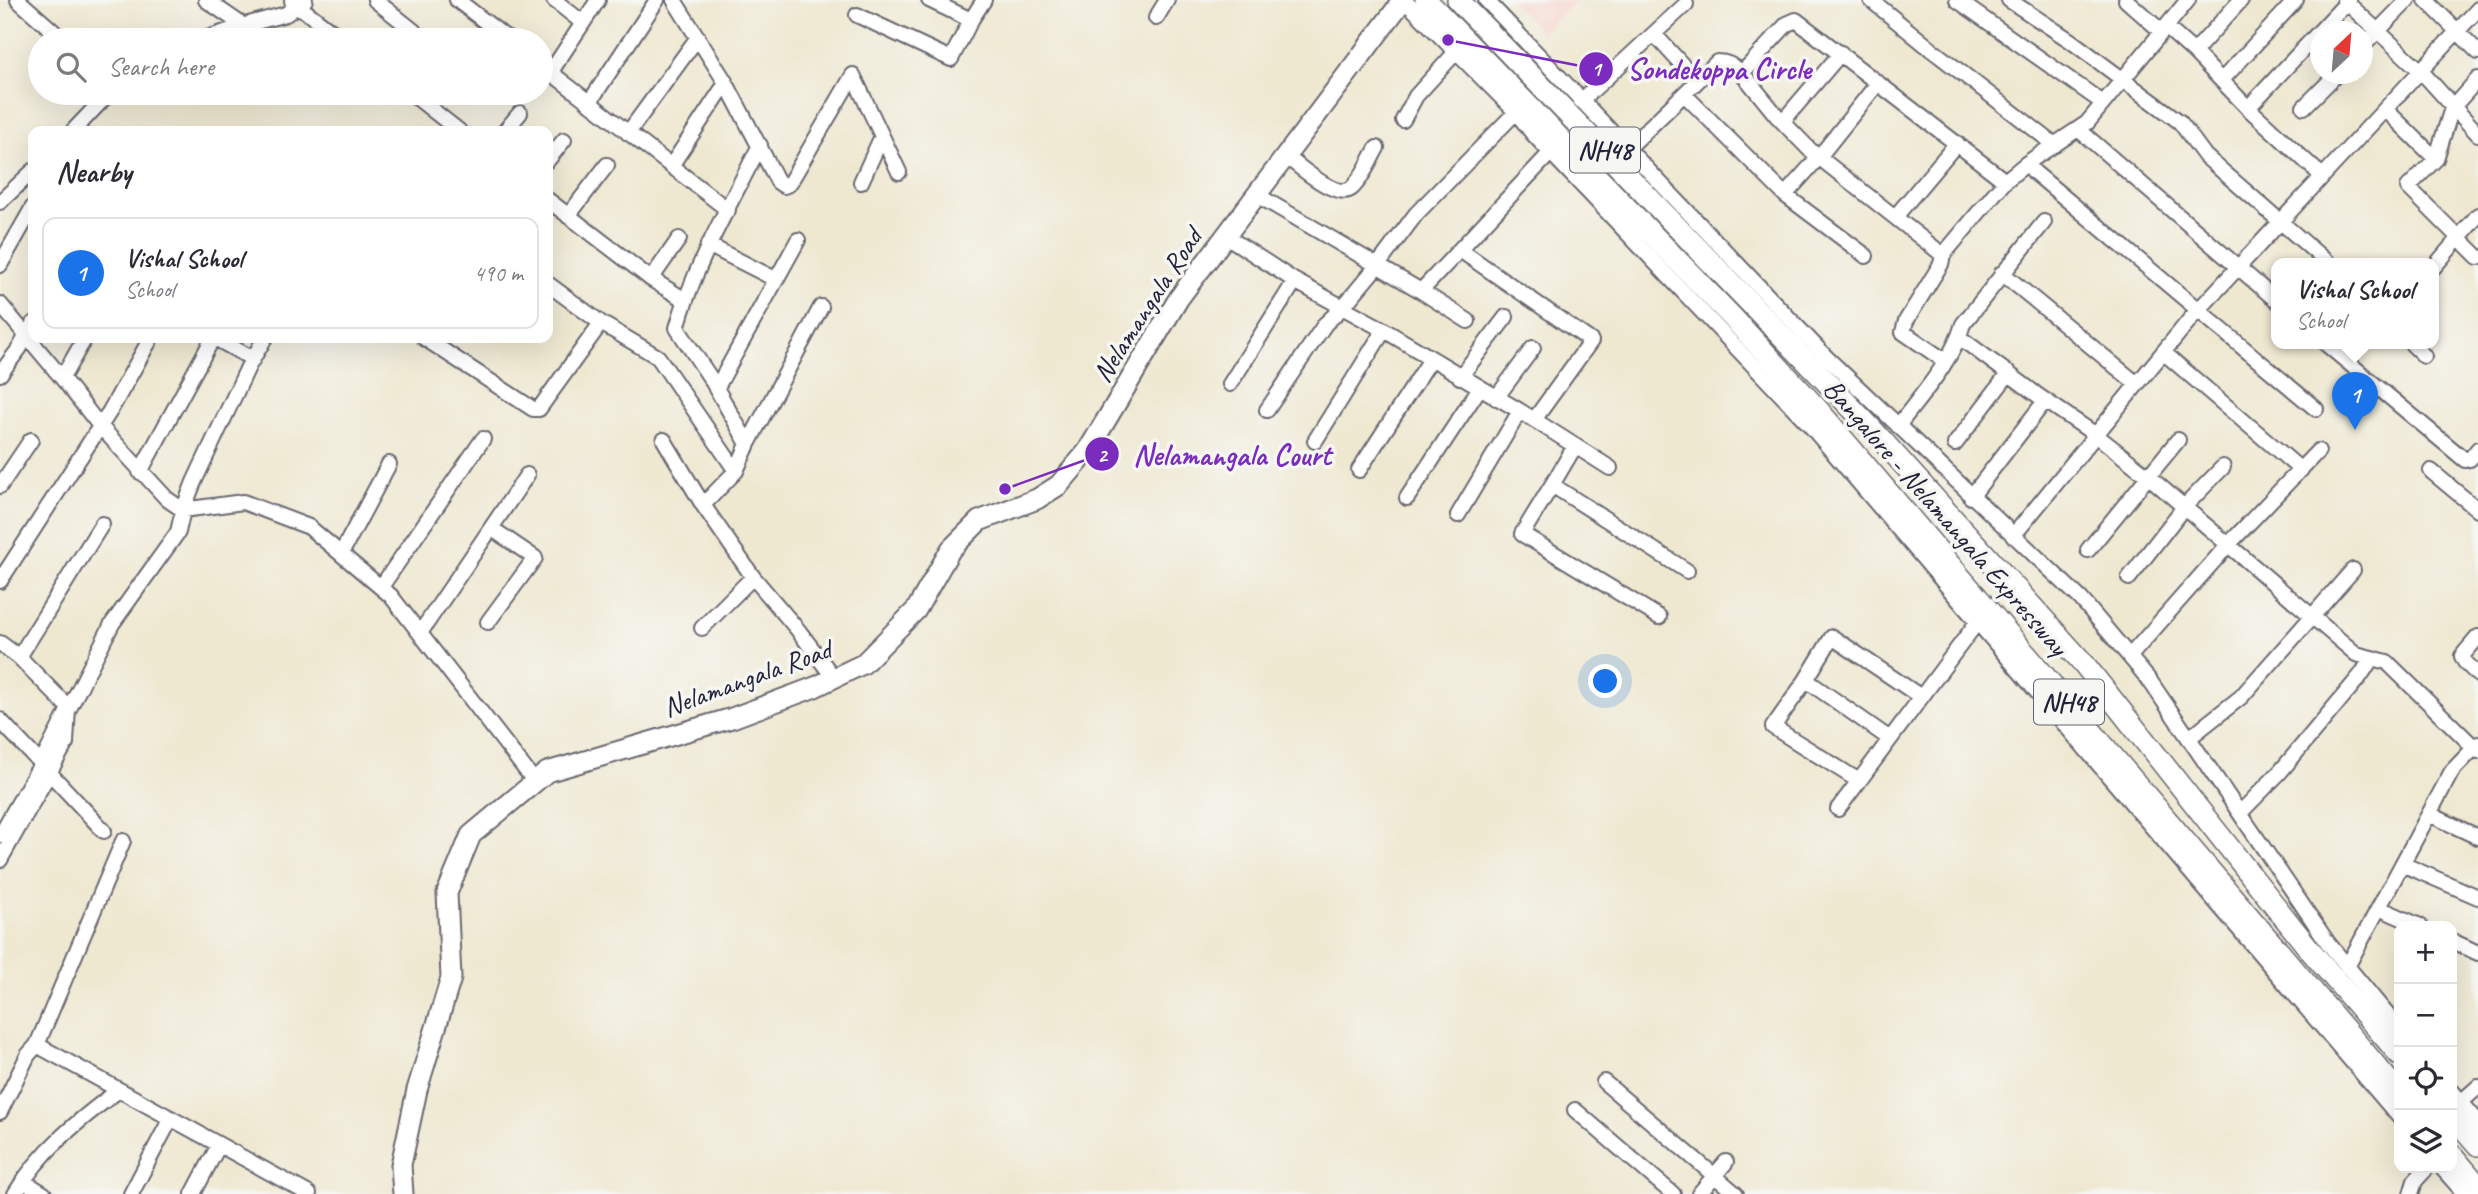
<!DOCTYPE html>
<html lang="en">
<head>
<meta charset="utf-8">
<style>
  body { margin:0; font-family:Caveat,sans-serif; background:#f7f7f7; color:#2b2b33 }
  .controls { position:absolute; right:21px; bottom:21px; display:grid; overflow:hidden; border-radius:14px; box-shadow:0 7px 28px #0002 }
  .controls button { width:63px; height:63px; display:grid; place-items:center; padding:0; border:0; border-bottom:2px solid #e1e1e2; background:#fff; color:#2b2b33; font:35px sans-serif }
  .compass { position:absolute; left:2310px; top:21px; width:63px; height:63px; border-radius:50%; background:#fff; box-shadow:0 7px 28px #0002; rotate:26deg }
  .you { position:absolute; left:1606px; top:682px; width:24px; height:24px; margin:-18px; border:5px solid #fff; border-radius:50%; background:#1a73e8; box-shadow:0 0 0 10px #1a73e833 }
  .badge { display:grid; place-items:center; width:46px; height:46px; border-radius:50%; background:#1a73e8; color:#fff; font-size:23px; font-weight:700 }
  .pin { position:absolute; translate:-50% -58px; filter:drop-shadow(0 2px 4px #0008) }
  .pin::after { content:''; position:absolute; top:37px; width:24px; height:21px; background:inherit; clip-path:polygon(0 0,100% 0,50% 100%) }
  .popup { position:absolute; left:2271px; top:258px; width:168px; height:91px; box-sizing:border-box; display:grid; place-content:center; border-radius:14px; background:#fff; filter:drop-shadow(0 2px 5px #0005); font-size:23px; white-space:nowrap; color:#7c7c81 }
  .popup b { font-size:26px; color:#2b2b33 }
  .popup::after { content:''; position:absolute; left:50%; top:100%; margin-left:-14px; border:14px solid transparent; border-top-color:#fff }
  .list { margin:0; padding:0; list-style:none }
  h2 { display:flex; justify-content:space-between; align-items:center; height:91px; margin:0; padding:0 28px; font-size:30px }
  h2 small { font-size:23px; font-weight:400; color:#7c7c81 }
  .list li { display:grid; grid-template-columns:46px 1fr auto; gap:21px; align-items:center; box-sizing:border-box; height:112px; margin:0 14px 14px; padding:0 14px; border:2px solid #e1e1e2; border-radius:14px }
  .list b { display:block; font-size:26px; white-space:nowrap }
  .list p { margin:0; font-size:23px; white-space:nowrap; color:#7c7c81 }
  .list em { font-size:23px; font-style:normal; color:#7c7c81 }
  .icon { flex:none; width:38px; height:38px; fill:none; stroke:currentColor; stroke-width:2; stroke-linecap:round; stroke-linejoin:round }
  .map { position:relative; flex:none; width:2478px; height:1194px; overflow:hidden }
  .search { position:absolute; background:#fff; box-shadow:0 7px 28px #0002; left:28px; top:28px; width:525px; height:77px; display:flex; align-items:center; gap:18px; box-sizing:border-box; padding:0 24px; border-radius:38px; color:#7c7c81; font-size:26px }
  .panel { position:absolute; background:#fff; box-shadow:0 7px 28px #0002; left:28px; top:126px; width:525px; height:217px; border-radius:14px }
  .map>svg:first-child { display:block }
</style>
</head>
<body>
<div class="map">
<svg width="2478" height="1194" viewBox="0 0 2478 1194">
  <rect width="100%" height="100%" fill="#f6f6f2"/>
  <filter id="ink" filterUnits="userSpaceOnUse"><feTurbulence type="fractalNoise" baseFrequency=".0143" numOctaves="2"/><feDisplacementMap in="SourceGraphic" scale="14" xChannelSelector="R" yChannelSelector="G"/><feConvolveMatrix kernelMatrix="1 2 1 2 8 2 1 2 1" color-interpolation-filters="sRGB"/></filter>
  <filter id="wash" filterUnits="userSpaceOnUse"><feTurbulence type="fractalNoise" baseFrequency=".00686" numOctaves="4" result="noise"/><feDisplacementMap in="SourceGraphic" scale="28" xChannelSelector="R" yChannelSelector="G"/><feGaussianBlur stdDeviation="1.57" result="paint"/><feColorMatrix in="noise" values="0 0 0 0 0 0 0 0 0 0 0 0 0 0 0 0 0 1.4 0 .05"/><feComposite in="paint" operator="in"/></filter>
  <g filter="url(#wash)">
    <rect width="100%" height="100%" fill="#efe8d1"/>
    <path fill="#f7d1c8" d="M1510,0H1577L1542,33Z"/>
  </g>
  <g filter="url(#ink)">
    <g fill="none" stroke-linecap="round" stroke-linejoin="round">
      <defs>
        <path id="minor" d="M18,0L63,40
          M206,0L264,40
          M375,0L415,32
          M457,0L509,40
          M554,0L583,23
          M674,0L726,83L778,182L784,186L789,184L853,75L899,172
          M929,0L971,20L984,0
          M1404,0L1516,112L1533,134L1808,423L2399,1117
          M1486,0L1827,358L2081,599L2150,681L2328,943L2399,1029
          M1871,0L1932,50L2055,145
          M1957,0L2103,103
          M2009,0L2071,41L2180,122L2205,156L2329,264
          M2126,0L2162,32
          M2344,0L2421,71L2478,134
          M2426,0L2478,52
          M292,1L343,40
          M857,15L951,59L971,20
          M1156,18L1167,0
          M2166,27L2194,52L2248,108L2322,176
          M1654,34L1697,81
          M202,40L245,25L286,14L305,0
          M2362,47L2408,0
          M2194,52L2241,0
          M541,65L728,210
          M550,73L598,0
          M2478,79L2452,108L2436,159L2408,187L2478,257
          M2222,80L2296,0
          M411,93L459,131
          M1684,94L1717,62C1727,62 1735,66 1742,73
          M1581,101L1686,4
          M589,103L657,0
          M2304,107L2337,74
          M2248,108L2349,0
          M2385,109L2436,159
          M1403,120L1416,96L1455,53
          M1783,121L1841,53
          M2078,129L2276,300
          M73,131L109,93
          M505,131L520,113
          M628,133L698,37
          M1627,149L1684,94L1785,195L1866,256
          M1287,157C1300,167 1339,202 1353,187C1363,177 1370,160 1377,148
          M548,160L564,140
          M2027,163L2034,172L2316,409
          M671,166L726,83
          M861,182L882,136
          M1257,195L1421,291
          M1785,195L1819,157L1878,83
          M548,200L651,279L685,300
          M0,202L33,171
          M568,216L607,165
          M1895,217L1957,143
          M1226,236L1295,281L1384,330L1520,411L1610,468
          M708,245L775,279
          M1460,250L1591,341L1534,420
          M1943,255L1811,151L1777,116L1742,73L1787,24L1796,20L2005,181
          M0,265L33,207
          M2434,267L2478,215
          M2002,273L2137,384
          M651,279L679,239
          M548,284L601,323L658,357L736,471
          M0,304L62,378L100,426L167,499L183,510L243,502L309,527L391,596L535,782
          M1468,321L1421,291L1552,151
          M1959,337L2040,397L2096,435L2148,476L2356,654L2387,662L2478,751
          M215,338L253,359
          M424,338L533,409H539L601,323
          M2326,344L2465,460L2470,459L2478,449
          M2412,344L2424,356
          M2163,352L2301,470
          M1945,361L1903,332L1906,321L1941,264L1943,255L2005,181L2027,163L2087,123L2188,0
          M0,374L19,349L33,324
          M1460,377L1506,317
          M62,378L85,338
          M1230,384L1295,281
          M716,389L798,240
          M1496,398L1533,348
          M1267,410L1325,324L1342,308L1378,265L1416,214L1516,112
          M1898,426C1921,395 1952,362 1963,324L2044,222
          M664,440L703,505L753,577L798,630L834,678
          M1315,441L1384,330
          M748,444L821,307
          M1955,444L2009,373
          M1575,446L1552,485L1687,571
          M1359,470L1431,359
          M2431,471L2478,510
          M140,472L213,338
          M1552,485L1522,534L1659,617
          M0,486L31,440
          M1971,497L2045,401
          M1407,498L1479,389
          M703,505L736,471L748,444L711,379L677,328C695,263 730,205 760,145
          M1458,515L1520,411
          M2013,536L2192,317L2478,9
          M2088,550L2178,440
          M341,554L389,464
          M2129,578L2184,507L2223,467
          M0,581L110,411L151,338
          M381,587L483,439
          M488,622L535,558L491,528
          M702,628L753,577
          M420,633L527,475
          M2478,637L2462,656L2465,662L2478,675
          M0,643L19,657L68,707L66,743L0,860
          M2130,656L2227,546L2318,451
          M19,657L102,524
          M1806,680L1832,637L1921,697
          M0,720L104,831
          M2189,738L2241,697L2353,570
          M1890,739L1806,680L1773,727L1859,781L1978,621
          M1838,809L1859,781
          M2240,813L2280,772L2361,675L2372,658
          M2429,814L2478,837
          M0,835L41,764L112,624L178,532L183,510L194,482L248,367L265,338
          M2402,864L2478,897
          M2379,908L2420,926
          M2452,941L2478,953
          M2347,967L2452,771L2478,744
          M37,1045L309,1194
          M1604,1082L1736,1194
          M2452,1091L2478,1122
          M2461,1102L2478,1087
          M1575,1110L1673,1194
          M0,1112L28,1055L37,1045L123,841
          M2442,1168L2465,1194
          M23,1181L44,1194
          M15,1194C40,1151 80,1119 119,1090
          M131,1194L171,1118
          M193,1194L219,1145
          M1699,1194L1726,1162
          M2411,1194L2415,1181L2427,1168"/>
        <path id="major" d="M403,1194L401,1165L417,1090L451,978L447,893L471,835L547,772L732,718L815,687L863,664L916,610L951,549L979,521L1037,499L1059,485L1087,452L1179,298L1403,0"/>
        <path id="highway" d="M1426,0L1732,317L1819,411L2399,1093
          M1458,0L1869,426L2084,664L2310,950L2399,1054
          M2452,1115L2478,1145
          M2452,1155L2478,1186"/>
      </defs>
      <use href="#minor" stroke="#6a6770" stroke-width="18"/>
      <use href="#major" stroke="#6a6770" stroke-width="23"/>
      <use href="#highway" stroke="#6a6770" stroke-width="24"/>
      <use href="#minor" stroke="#fff" stroke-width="14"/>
      <use href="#major" stroke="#fff" stroke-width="19"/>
      <use href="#highway" stroke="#fff" stroke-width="21"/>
    </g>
  </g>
  <g text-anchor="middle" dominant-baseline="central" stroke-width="7" stroke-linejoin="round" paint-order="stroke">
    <g fill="#f6f6f2" stroke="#626272" stroke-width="2">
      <rect x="1570" y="127.5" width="70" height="45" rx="5"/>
      <rect x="2034" y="679.5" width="70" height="45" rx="5"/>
    </g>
    <g font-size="26" font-weight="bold" fill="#22223b">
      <text x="1605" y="150">NH48</text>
      <text x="2069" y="702">NH48</text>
    </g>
    <g font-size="28" fill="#22223b" stroke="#f6f6f2">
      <text transform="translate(1147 305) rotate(-57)">Nelamangala Road</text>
      <text transform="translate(1946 517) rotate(49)">Bangalore - Nelamangala Expressway</text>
      <text transform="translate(747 678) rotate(-20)">Nelamangala Road</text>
    </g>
  </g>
  <path fill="none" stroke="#7b2cbf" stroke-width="2.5" d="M1448 40L1596 69M1005 489L1102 454"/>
  <g fill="#7b2cbf" stroke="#f6f6f2" stroke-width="2.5">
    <circle cx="1448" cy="40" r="7"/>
    <circle cx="1005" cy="489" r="7"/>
    <circle cx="1596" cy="69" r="18"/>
    <circle cx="1102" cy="454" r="18"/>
  </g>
  <g font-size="21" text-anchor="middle" font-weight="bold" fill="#fff">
    <text x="1596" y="76">1</text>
    <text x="1102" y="462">2</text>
  </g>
  <g font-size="30" text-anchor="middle" font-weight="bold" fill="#7b2cbf" stroke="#f6f6f2" stroke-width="7" stroke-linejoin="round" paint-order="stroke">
    <text x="1719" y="79">Sondekoppa Circle</text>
    <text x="1232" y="465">Nelamangala Court</text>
  </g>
</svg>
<div class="controls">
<button>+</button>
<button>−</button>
<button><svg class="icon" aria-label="locate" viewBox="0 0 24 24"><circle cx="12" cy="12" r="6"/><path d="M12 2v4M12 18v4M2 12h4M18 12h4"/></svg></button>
<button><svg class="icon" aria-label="layers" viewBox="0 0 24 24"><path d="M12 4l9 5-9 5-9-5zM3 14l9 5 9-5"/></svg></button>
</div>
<svg class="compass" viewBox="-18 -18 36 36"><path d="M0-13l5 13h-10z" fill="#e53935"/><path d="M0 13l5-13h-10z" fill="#7c7c81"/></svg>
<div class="you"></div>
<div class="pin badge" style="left:2355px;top:430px">1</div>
<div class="popup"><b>Vishal School</b>School</div>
<div class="search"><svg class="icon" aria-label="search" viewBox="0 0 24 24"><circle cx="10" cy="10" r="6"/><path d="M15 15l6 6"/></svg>Search here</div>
<section class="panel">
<h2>Nearby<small></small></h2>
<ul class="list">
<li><span class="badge">1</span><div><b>Vishal School</b><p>School</p></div><em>490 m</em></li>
</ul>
</section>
</div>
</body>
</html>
